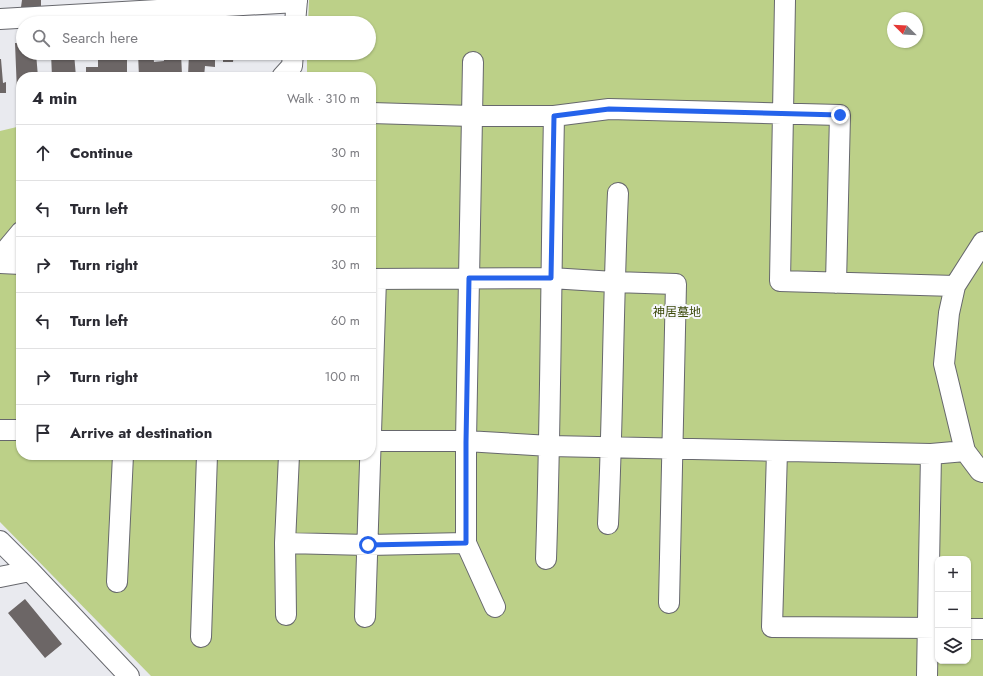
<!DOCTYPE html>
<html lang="en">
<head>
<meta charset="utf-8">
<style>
  body { margin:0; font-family:Jost,"Noto Sans JP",sans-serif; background:#f7f7f7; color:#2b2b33 }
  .controls { position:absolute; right:12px; bottom:12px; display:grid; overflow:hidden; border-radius:8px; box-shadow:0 1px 3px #0004 }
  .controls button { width:36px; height:36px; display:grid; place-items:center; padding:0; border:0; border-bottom:1px solid #e1e1e2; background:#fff; color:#2b2b33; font:20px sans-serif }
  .compass { position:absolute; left:887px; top:12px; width:36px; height:36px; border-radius:50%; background:#fff; box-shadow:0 1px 3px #0004; rotate:294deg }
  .stop { position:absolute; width:12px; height:12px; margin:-9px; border:3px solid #2563eb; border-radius:50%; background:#fff }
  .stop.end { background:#2563eb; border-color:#fff; box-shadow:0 1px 4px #0008 }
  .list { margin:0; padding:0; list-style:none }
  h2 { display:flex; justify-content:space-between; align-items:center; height:52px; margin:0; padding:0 16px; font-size:17px }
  h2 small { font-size:13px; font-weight:400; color:#7c7c81 }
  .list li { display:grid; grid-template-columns:26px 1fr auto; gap:12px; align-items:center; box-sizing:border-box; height:56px; padding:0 16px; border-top:1px solid #e1e1e2 }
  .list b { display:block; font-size:15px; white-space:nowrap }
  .list em { font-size:13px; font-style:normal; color:#7c7c81 }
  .icon { flex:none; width:22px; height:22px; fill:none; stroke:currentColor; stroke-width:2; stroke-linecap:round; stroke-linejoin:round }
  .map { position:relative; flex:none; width:983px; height:676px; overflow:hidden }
  .search { position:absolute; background:#fff; box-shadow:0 1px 3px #0004; left:16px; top:16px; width:360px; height:44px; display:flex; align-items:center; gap:10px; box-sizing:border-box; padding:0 14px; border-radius:22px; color:#7c7c81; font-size:15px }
  .panel { position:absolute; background:#fff; box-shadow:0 1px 3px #0004; left:16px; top:72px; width:360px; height:388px; border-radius:16px }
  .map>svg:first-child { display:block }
</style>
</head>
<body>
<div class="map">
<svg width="983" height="676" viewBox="0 0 983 676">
  <rect width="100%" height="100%" fill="#e9eaef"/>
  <path fill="#bcd088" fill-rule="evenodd" d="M309,0H983V676H151L0,522V131L21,126V455H371V77H307V53H369V23H308ZM893,18H917V42H893ZM938,559H968V661H938Z"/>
  <path fill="#6c6666" d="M22,0H41V7H21Z
    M15,43H23V53H36L38,77H21V92H17Z
    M51,53H74L76,77H52Z
    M98,53H127V77H86V67H98Z
    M138,53H153L154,62L164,61L163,53H181L182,75H173V77H139Z
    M189,53H215V67L205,66L204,77L188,76Z
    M223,53H234L233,62H223Z
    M0,59H1L3,83L6,82V93H0Z
    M25,599L62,644L45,658L8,613Z"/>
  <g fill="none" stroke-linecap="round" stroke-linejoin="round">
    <defs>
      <path id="minor" d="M785,0L780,281L955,286
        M0,19L297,2
        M295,23L297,0
        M473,62L466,441V543L495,607
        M282,77L292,66L293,53
        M371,113L472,116H554L609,109L840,115L836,283
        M983,242L955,286L949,313L944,364L965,451L980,471L983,472
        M0,257L21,232
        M0,263L21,264
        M371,279L551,278L614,282L676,284L669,603
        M0,430H21
        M371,441H466L550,446L931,454L965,451
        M777,451L772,627L938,628
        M608,524C613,414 613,303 618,193
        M0,541L30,571L129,676
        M285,543L368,545L466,543
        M546,559C551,412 551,264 554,116
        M0,577L30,571
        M117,582L123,455
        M286,615L285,543L289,455
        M365,617L376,279
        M968,629H983
        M201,637L207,455
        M927,676L931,454"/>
    </defs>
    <use href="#minor" stroke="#67686d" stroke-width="22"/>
    <use href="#minor" stroke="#fff" stroke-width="20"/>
  </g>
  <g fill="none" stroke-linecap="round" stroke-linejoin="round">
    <path stroke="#2563eb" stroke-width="5" d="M368,545L466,543V442L469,278H551L554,116L609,109L840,115"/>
  </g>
  <g text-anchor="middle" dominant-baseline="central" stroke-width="4" stroke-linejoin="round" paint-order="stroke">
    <g font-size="12" fill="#3b4909" stroke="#f6f7fc">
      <text x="677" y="312">神居墓地</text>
    </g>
  </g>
</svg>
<div class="controls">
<button>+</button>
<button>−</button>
<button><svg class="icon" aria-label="layers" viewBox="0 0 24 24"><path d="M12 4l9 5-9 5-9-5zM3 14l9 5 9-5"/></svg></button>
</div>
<svg class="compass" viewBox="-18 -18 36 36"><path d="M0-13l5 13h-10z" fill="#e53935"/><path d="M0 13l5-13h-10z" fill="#7c7c81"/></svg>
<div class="stop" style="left:368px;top:545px"></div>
<div class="stop end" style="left:840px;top:115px"></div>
<div class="search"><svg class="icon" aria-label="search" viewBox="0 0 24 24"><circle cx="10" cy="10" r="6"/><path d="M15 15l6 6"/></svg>Search here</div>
<section class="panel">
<h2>4 min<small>Walk · 310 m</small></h2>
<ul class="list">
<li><svg class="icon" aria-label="ahead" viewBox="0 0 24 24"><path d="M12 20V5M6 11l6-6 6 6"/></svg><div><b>Continue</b></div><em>30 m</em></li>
<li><svg class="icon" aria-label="left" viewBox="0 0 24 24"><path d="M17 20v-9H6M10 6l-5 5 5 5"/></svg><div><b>Turn left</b></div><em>90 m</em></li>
<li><svg class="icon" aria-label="right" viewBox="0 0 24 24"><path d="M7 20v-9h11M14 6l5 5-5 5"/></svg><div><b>Turn right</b></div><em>30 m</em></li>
<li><svg class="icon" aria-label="left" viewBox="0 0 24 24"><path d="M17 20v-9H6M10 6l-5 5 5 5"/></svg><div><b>Turn left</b></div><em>60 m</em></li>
<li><svg class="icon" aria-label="right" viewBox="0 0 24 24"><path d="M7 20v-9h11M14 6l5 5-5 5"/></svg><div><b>Turn right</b></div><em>100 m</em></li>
<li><svg class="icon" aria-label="arrive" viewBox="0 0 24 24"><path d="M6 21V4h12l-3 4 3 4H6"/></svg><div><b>Arrive at destination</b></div></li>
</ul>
</section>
</div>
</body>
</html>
